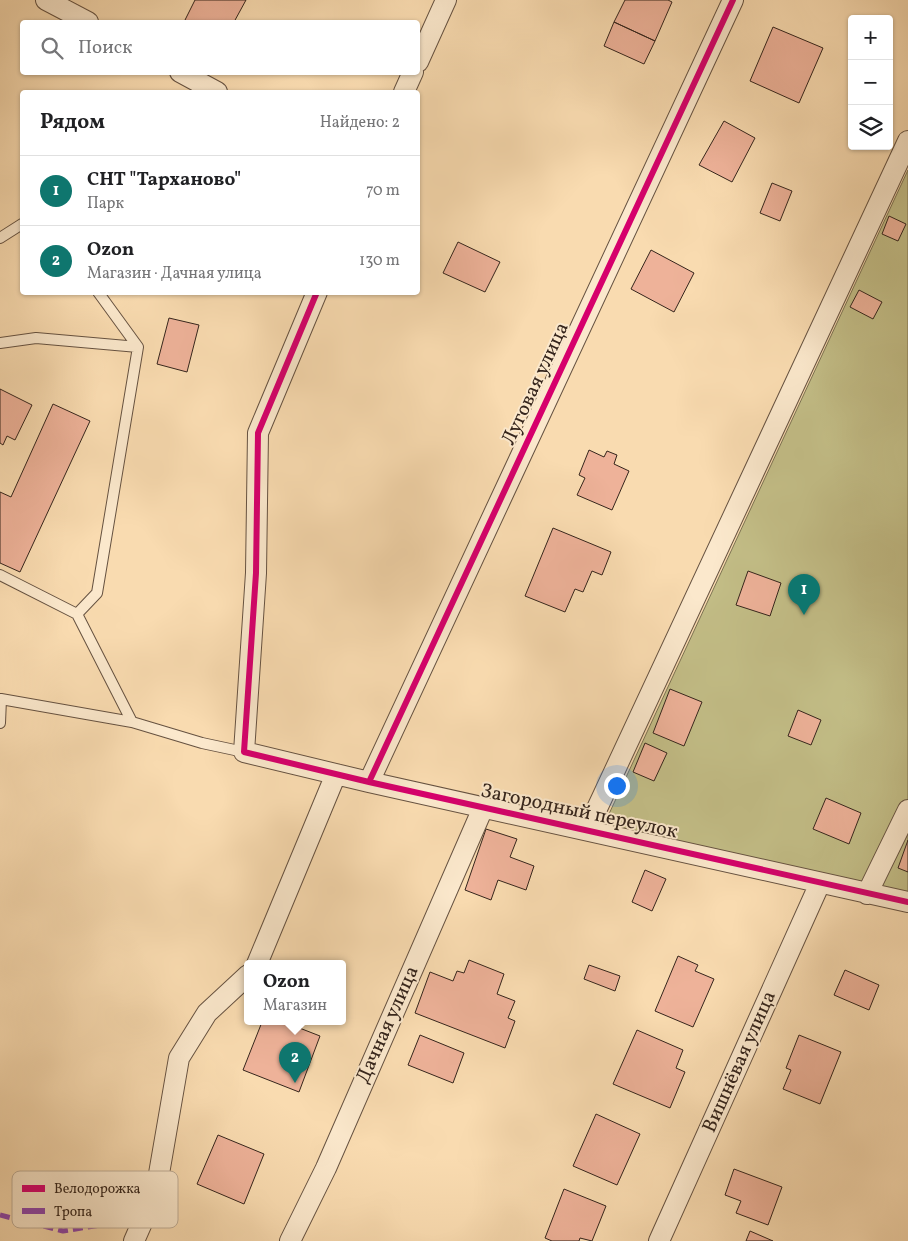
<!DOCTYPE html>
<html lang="ru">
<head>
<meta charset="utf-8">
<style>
  body { margin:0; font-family:Vollkorn,serif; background:#f2f2f2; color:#202124 }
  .controls { position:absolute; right:15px; top:15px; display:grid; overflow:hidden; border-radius:5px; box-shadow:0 1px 4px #0004 }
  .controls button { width:45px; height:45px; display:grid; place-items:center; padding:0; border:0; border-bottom:1px solid #e0e0e0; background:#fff; color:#202124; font:25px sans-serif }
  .you { position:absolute; left:616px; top:785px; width:18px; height:18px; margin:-12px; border:4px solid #fff; border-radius:50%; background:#1a73e8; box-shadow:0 0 0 8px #1a73e833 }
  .badge { display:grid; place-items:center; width:32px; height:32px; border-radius:50%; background:#0f766e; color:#fff; font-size:16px; font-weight:700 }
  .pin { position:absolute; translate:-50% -41px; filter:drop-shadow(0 1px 2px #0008) }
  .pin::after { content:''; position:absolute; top:26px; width:18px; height:15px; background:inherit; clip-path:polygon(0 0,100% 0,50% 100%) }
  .popup { position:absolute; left:244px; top:960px; width:102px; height:65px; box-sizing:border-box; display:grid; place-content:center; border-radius:5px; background:#fff; filter:drop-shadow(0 1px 4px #0005); font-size:16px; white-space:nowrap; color:#757577 }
  .popup b { font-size:19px; color:#202124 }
  .popup::after { content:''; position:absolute; left:50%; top:100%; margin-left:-10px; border:10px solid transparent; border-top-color:#fff }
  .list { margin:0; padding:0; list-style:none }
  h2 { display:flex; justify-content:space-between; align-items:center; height:65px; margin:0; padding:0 20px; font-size:21px }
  h2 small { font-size:16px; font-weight:400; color:#757577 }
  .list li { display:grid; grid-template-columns:32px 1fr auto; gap:15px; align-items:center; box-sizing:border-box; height:70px; padding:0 20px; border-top:1px solid #e0e0e0 }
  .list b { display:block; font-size:19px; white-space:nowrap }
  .list p { margin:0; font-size:16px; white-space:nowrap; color:#757577 }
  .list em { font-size:16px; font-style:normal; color:#757577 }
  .icon { flex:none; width:28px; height:28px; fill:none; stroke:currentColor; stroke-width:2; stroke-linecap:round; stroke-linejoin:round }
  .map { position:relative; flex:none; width:908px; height:1241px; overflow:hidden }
  .search { position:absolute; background:#fff; box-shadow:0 1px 4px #0004; left:20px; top:20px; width:400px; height:55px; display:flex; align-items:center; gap:12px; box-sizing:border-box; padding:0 18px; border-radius:5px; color:#757577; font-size:19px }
  .panel { position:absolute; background:#fff; box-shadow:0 1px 4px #0004; left:20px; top:90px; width:400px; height:205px; border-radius:5px }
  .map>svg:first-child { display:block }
</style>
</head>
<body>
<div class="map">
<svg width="908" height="1241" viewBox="0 0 908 1241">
  <rect width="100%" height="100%" fill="#f9dbb0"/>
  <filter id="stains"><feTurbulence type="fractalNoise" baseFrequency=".004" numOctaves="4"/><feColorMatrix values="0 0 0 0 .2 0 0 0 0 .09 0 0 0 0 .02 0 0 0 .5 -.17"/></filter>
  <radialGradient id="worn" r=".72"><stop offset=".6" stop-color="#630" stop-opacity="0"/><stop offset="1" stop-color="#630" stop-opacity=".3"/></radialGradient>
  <path fill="#c3be87" stroke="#7c7252" d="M908,170V897L602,829Z"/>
  <path fill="#eeb299" stroke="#35251c" d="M195,0H246L234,22H189L185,20Z
    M625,0H668L672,2L655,41L614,22Z
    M614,22L655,41L644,64L604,46Z
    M773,27L823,48L799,103L750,81Z
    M724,121L755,138L732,182L699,165Z
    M772,183L792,191L780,221L760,213Z
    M889,216L906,224L898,241L882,234Z
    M458,242L500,262L485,292L443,273Z
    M651,250L694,273L674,312L631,289Z
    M859,290L882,302L873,319L850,307Z
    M169,318L199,325L187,372L157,364Z
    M0,389L32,405L15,440L7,436L3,445L0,443Z
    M53,404L90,421L20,572L0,563V492L11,497Z
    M589,450L604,457L607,451L617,455L614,464L629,471L612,510L577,495L585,478L579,475Z
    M553,528L611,552L602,575L592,571L583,592L575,589L565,612L525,596Z
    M748,571L781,583L770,616L736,605Z
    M670,689L702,702L684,746L653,733Z
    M798,710L821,720L811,745L788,736Z
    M645,743L667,753L654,781L633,772Z
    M826,798L861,813L849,844L813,829Z
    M486,829L517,839L510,857L534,866L526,890L498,880L491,900L465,890Z
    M908,840V872L898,868Z
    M645,870L666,879L652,911L632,902Z
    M678,956L698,965L695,971L714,979L693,1027L655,1011Z
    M469,960L504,974L497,994L515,1001L508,1018L515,1021L505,1048L415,1013L430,972L453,981L457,971L464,973Z
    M589,965L620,976L615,991L584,979Z
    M845,970L879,985L869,1010L834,995Z
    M262,1022H284L320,1036L299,1092L243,1070Z
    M637,1030L683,1050L676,1068L685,1072L670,1108L613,1084Z
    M420,1035L464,1053L453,1083L408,1065Z
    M799,1035L841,1052L820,1104L783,1089L791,1070L786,1068Z
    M596,1114L640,1134L617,1185L573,1166Z
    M218,1135L264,1154L244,1204L197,1184Z
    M734,1169L782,1187L768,1225L736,1213L741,1201L725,1195Z
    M564,1189L606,1206L592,1241L580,1238L579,1241H552L545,1238Z
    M750,1231L773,1241H746Z"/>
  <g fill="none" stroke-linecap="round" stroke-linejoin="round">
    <defs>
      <path id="service" d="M0,238L22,224
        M0,343L36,338L138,347
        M0,575L77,614L132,722L202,743L244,752
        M77,614L97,593L138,347L98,292
        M0,723L1,699L132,722"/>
      <path id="minor" d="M46,0L88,22
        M418,62L446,0
        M180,72L217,92
        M404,92L413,72
        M317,292L258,433L256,573L244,752L369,782L908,902
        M369,782L733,0
        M587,830L908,141
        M867,894L908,810
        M257,964L336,774
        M134,1241L156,1191L179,1058L207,1013L248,975
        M290,1241L326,1168L483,808
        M659,1241L820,883"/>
    </defs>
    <use href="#service" stroke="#665241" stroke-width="12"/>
    <use href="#minor" stroke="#665241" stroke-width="22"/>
    <use href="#service" stroke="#fbe8cc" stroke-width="10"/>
    <use href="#minor" stroke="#fbe8cc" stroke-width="20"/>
    <path stroke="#8e44ad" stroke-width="5" stroke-dasharray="10 5" stroke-linecap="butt" d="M0,1215L63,1231L144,1218"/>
    <defs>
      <path id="cycleway" d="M317,292L258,433L256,573L244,752L369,782L908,902
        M369,782L733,0"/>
    </defs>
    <use href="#cycleway" stroke="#fbe8cc" stroke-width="9"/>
    <use href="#cycleway" stroke="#d6006c" stroke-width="6"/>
  </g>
  <g text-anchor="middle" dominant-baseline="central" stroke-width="4" stroke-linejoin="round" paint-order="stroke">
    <g font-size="20" fill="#35251c" stroke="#fbe8cc">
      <text transform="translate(536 384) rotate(-65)">Луговая улица</text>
      <text transform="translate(579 812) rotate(12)">Загородный переулок</text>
      <text transform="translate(388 1025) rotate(-66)">Дачная улица</text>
      <text transform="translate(740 1062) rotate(-66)">Вишнёвая улица</text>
    </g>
  </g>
  <rect x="12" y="1171" width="166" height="57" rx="8" fill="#fbe8cc" stroke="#c0ae97" stroke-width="1"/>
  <rect x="22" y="1185" width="23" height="7" fill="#d6006c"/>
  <rect x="22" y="1208" width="23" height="6" fill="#8e44ad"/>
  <g font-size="14" fill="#35251c">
    <text x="54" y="1193">Велодорожка</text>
    <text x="54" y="1216">Тропа</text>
  </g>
  <rect width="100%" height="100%" filter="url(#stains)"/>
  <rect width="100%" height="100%" fill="url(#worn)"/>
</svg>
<div class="controls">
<button>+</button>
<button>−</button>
<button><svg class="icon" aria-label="layers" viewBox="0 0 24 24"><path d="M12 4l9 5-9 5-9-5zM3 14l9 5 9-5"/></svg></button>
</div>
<div class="you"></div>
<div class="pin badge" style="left:804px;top:615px">1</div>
<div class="pin badge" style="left:295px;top:1083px">2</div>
<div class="popup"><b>Ozon</b>Магазин</div>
<div class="search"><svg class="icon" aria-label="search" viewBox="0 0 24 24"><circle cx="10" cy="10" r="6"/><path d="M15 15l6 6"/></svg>Поиск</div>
<section class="panel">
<h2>Рядом<small>Найдено: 2</small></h2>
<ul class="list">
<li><span class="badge">1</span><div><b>СНТ &quot;Тарханово&quot;</b><p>Парк</p></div><em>70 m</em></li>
<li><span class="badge">2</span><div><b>Ozon</b><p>Магазин · Дачная улица</p></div><em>130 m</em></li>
</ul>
</section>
</div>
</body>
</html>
